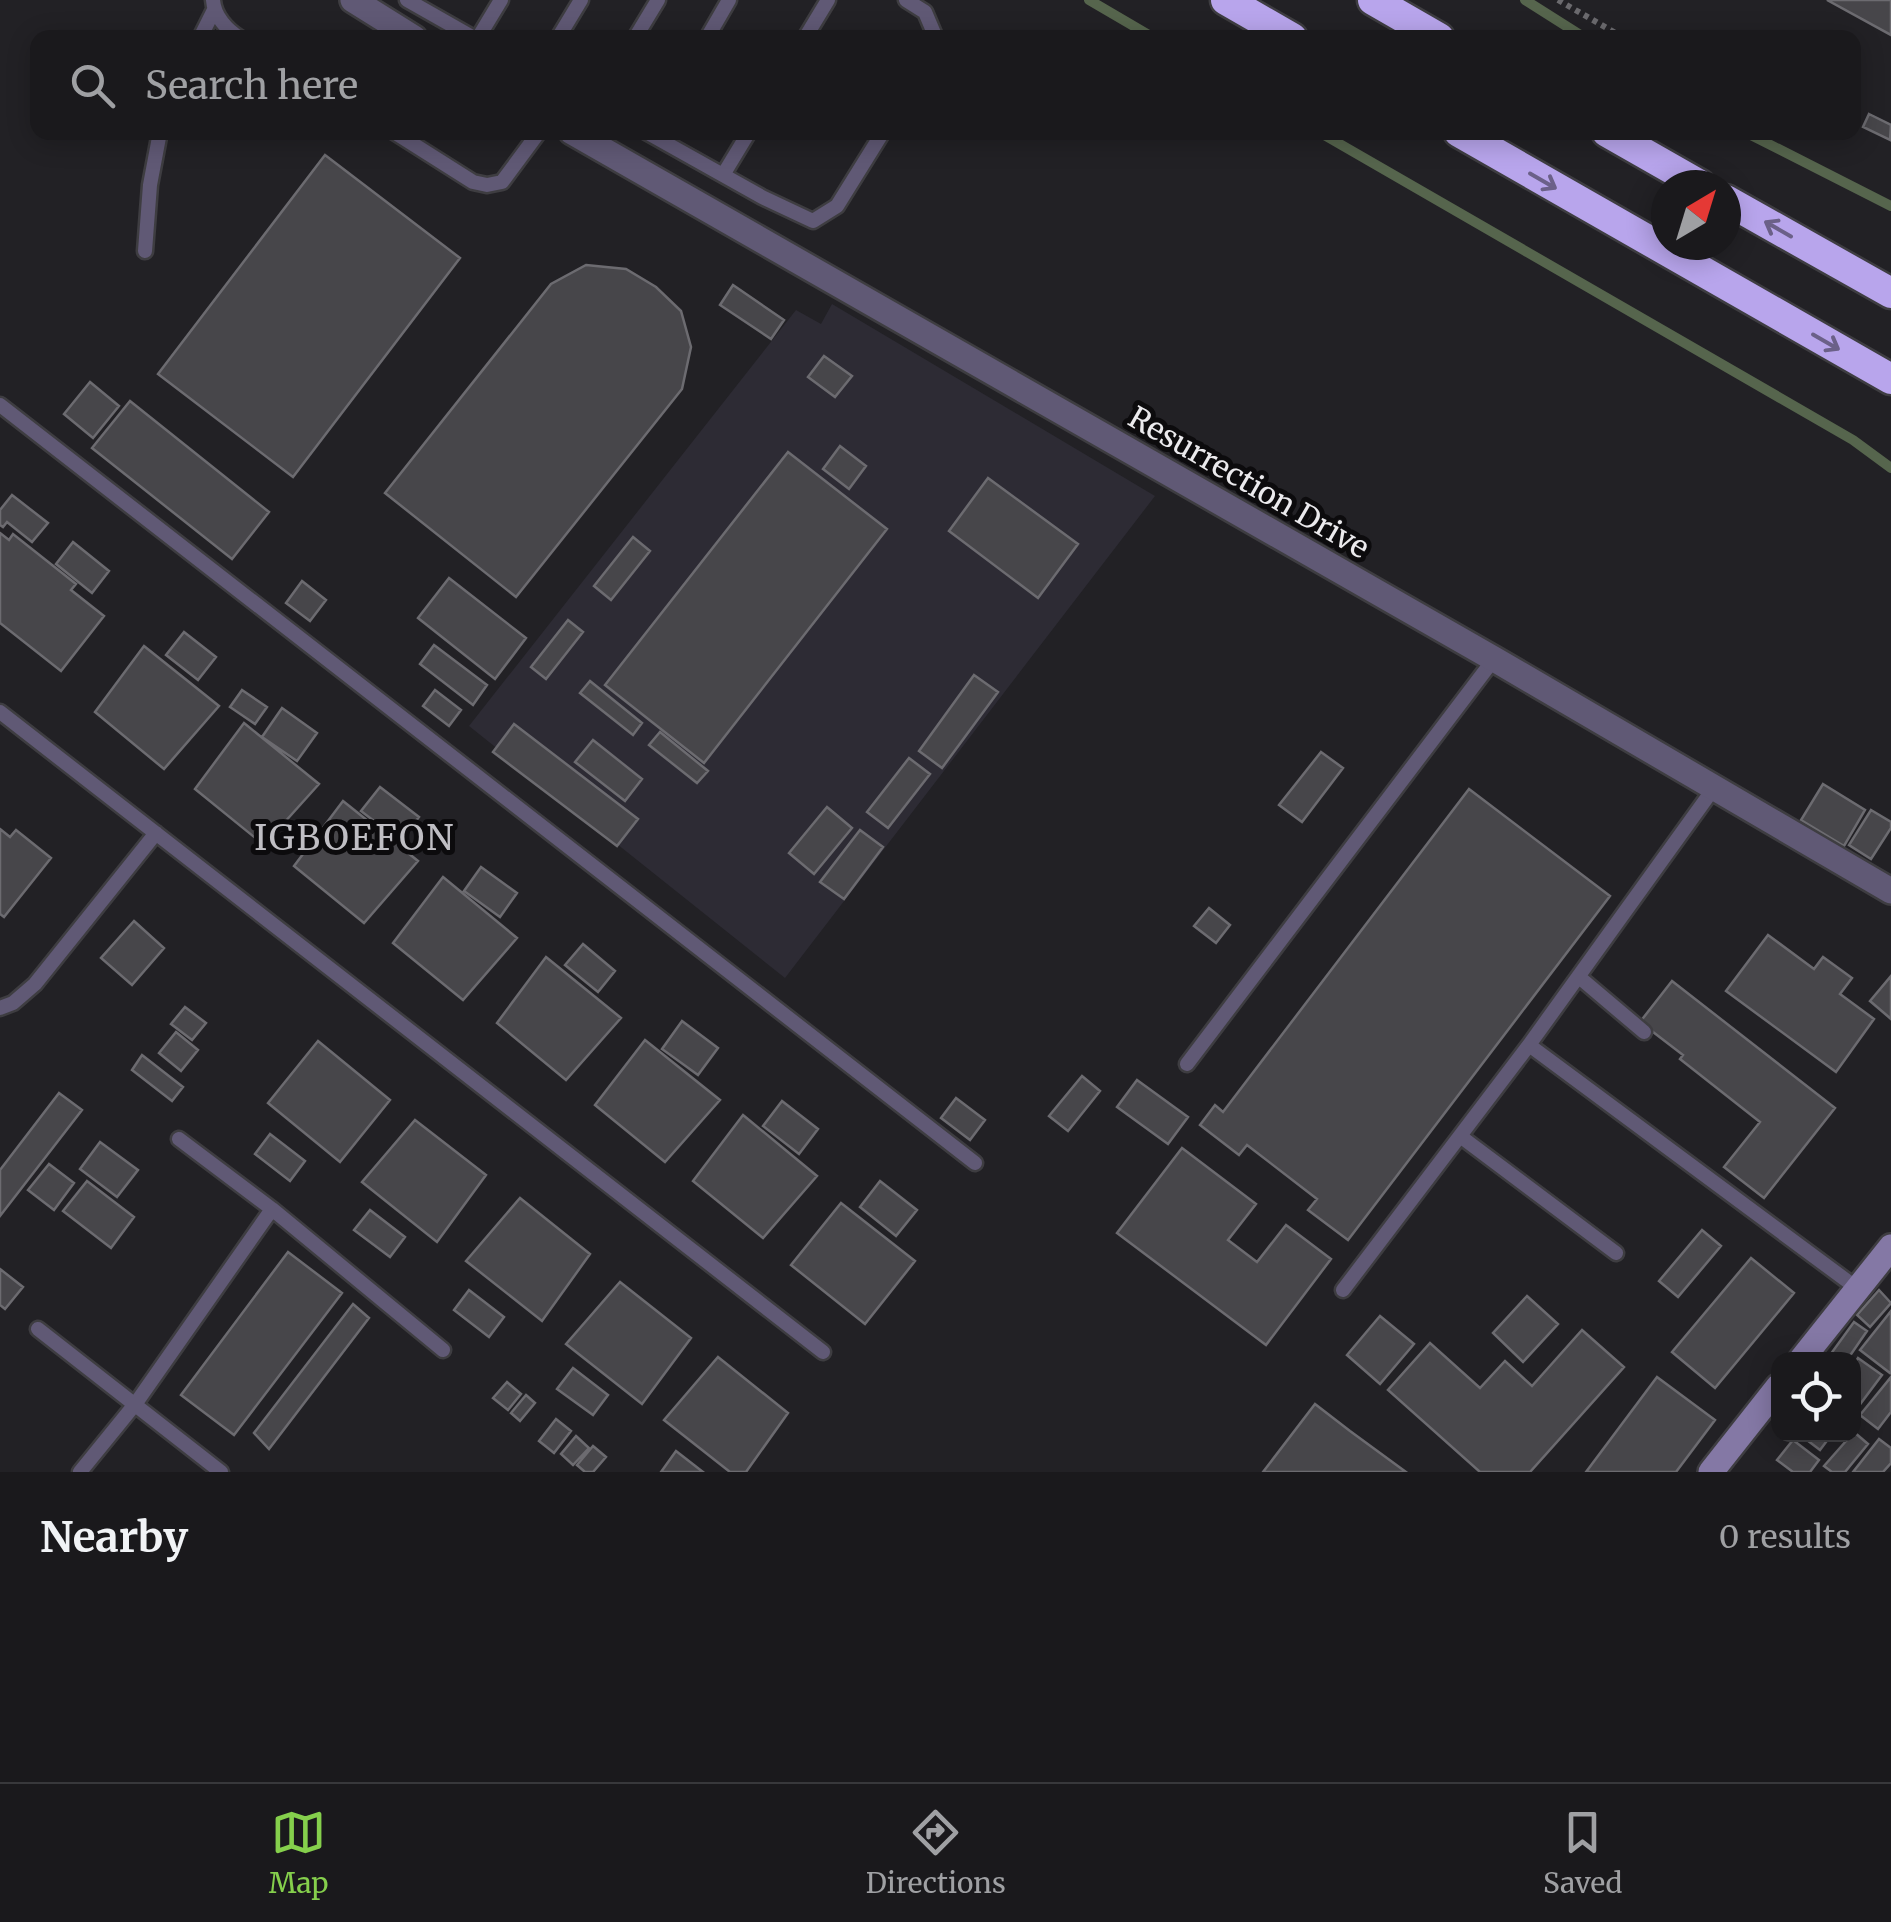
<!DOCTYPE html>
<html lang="en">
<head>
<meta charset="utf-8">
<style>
  body { margin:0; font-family:Merriweather,serif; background:#272629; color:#f1f3f6 }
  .controls { position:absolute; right:30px; bottom:30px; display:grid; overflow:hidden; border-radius:20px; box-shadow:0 5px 25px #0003 }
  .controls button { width:90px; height:90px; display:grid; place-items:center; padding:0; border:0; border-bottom:2px solid #38383b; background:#1a191c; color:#f1f3f6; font:50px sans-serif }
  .compass { position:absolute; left:1651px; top:170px; width:90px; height:90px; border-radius:50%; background:#1a191c; box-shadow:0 5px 25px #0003; rotate:38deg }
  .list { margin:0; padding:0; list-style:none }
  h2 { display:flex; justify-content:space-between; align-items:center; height:130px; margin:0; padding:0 40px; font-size:42px }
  h2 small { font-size:32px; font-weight:400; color:#9fa0a3 }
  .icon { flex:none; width:55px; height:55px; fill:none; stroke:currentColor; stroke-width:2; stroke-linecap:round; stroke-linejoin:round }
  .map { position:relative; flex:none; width:1891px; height:1472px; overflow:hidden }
  .search { position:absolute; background:#1a191c; box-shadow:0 5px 25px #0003; left:30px; right:30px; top:30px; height:110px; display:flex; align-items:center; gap:25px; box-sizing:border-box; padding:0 35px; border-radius:20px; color:#9fa0a3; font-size:38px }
  .sheet { height:310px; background:#1a191c }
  nav { display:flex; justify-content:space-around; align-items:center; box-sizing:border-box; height:140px; border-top:2px solid #38383b; background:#1a191c; font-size:28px; color:#9fa0a3 }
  nav a { display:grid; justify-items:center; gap:5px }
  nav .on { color:#85cf4c }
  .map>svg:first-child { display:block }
</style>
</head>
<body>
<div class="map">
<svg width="1891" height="1472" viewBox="0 0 1891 1472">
  <rect width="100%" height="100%" fill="#222125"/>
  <path fill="#2d2b34" d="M832,304L1155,496L785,978L469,726L796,310L821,324Z"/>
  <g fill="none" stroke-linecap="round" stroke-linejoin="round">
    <path stroke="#56654d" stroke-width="10" d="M1089,0L1154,38
      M1525,0L1585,38
      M1319,132L1853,440L1891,468
      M1745,132L1891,206"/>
  </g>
  <path fill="#47464a" stroke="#6c6b70" stroke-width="2.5" d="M1827,0H1891V35Z
    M1869,114L1891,125L1890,140L1863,127Z
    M325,155L460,258L293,477L158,374Z
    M586,265L626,269L656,287L681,311L691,347L682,389L516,597L385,493L551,284Z
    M733,285L784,320L771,339L720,305Z
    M824,356L852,376L835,397L808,377Z
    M90,382L119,406L93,438L64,414Z
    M130,401L269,512L232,559L92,448Z
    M840,446L866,466L849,489L823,469Z
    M788,452L887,529L704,763L605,685Z
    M988,478L1078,544L1038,598L949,531Z
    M12,495L48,523L32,542L7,522L3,527L0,525V510Z
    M0,533L9,540L13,534L76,584L71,590L104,616L61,671L0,623Z
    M633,537L650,551L611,600L594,586Z
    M73,542L109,571L92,593L56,564Z
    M449,578L526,638L495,679L418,618Z
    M302,581L326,600L310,621L286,603Z
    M568,620L583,632L546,679L531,667Z
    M184,632L216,657L198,680L166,655Z
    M434,645L487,685L473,705L420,664Z
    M144,646L219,706L164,769L95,712Z
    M974,675L998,692L942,768L919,751Z
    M590,681L642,723L633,735L580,693Z
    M242,690L267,707L255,724L230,707Z
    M435,690L461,710L449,726L423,706Z
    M282,708L317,733L297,761L262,737Z
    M244,723L319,784L264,845L195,789Z
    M514,724L638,819L617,846L493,752Z
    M660,732L708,771L697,783L649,745Z
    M593,740L642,779L625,801L575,762Z
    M1321,752L1343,768L1302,822L1279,805Z
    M909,758L930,774L888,828L867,812Z
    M1823,784L1865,810L1844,846L1801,820Z
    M380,787L419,817L400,841L361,811Z
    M1469,789L1610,896L1348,1240L1308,1210L1317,1199L1247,1145L1239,1155L1200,1125L1215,1105L1223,1112Z
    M343,801L418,861L364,923L294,866Z
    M827,807L852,828L814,874L789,853Z
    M1871,810L1891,822V828L1871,859L1849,845Z
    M0,829L10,837L16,830L51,858L4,917L0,914Z
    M860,830L883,847L844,899L820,882Z
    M481,867L517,893L500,917L464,891Z
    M443,877L517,938L463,1000L393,943Z
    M1209,908L1230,925L1216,943L1194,926Z
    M134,921L164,948L132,985L101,958Z
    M1768,935L1814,969L1823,957L1852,978L1840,994L1874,1019L1836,1072L1726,991Z
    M583,944L615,971L598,992L565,965Z
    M546,957L621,1018L566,1080L497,1023Z
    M1891,976V1019L1870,1001Z
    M1672,981L1835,1108L1764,1198L1724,1167L1760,1122L1680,1059L1683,1055L1640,1022Z
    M185,1007L206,1023L192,1040L171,1024Z
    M682,1021L718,1048L698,1075L662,1049Z
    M176,1032L198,1050L181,1071L159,1053Z
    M645,1040L720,1100L665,1162L595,1105Z
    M318,1041L390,1100L340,1162L268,1103Z
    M142,1055L183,1087L172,1101L132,1070Z
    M1082,1076L1100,1091L1068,1131L1049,1116Z
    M1137,1080L1188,1117L1168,1144L1117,1107Z
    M59,1093L82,1110L0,1216V1170Z
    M956,1098L985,1120L970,1140L941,1118Z
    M782,1101L818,1129L799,1154L763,1126Z
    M743,1115L817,1176L763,1238L693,1181Z
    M415,1120L486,1175L437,1242L362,1182Z
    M270,1134L305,1161L290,1181L255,1154Z
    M100,1142L138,1170L117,1197L80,1169Z
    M1182,1148L1256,1204L1228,1240L1257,1262L1286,1225L1331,1259L1266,1345L1117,1233Z
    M49,1164L74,1183L54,1210L28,1190Z
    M87,1181L134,1217L111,1248L63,1211Z
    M880,1181L917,1210L896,1236L860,1207Z
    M520,1198L590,1254L542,1321L466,1261Z
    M841,1203L915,1261L865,1324L791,1265Z
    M370,1210L405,1237L390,1257L354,1230Z
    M1702,1230L1721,1246L1678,1297L1659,1281Z
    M288,1252L342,1293L234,1435L181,1395Z
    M1751,1258L1794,1293L1715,1388L1672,1352Z
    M0,1269L23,1287L5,1309L0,1305Z
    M620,1282L691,1338L642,1404L566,1344Z
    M469,1290L504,1317L489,1337L454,1310Z
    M1879,1290L1891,1303L1870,1327L1857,1315Z
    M1527,1296L1558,1324L1523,1362L1493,1333Z
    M353,1304L369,1318L269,1449L254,1433Z
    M1891,1311V1371L1890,1373L1860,1350Z
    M1380,1316L1414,1344L1380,1384L1347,1355Z
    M1854,1322L1867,1331L1847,1360H1835L1830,1355Z
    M1582,1330L1624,1367L1530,1472H1480L1388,1390L1430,1343L1480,1388L1505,1361L1532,1386Z
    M718,1357L788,1413L746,1472H730L664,1420Z
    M1858,1358L1882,1375L1855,1411L1854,1364Z
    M573,1368L608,1395L593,1415L557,1389Z
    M1657,1377L1715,1420L1676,1472H1586Z
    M1891,1377V1412L1878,1429L1860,1415Z
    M507,1382L521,1394L508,1410L493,1398Z
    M526,1395L535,1403L520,1421L511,1413Z
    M1315,1404L1350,1431L1406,1472H1263Z
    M556,1419L571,1431L554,1453L539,1441Z
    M1854,1432L1868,1444L1845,1472H1832L1824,1466Z
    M1799,1434H1832L1820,1450Z
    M576,1436L589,1448L573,1465L561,1454Z
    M1879,1439L1891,1448V1463L1883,1472H1853Z
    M1793,1440L1819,1460L1810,1472H1793L1777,1460Z
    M593,1446L606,1457L593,1472H585L577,1465Z
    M676,1451L703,1472H661Z"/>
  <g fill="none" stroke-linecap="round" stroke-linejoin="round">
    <defs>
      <path id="lane" d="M213,0C214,16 227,30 240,38
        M407,0L474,38
        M906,0L925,12L936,38
        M200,38L214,10
        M478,38L501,0
        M558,38L581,0
        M635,38L658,0
        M707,38L729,0
        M805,38L828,0
        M394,132L473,182L487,185L502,182L539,132
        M646,132L762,197L813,221L837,206L883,132
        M723,175L749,132
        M145,251L150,185L160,132
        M0,405L975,1163
        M0,712L823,1352
        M1579,977L1644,1032
        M0,1008L13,1003L35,984L156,833
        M1529,1045L1714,788
        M1187,1064L1494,659
        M1460,1136L1616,1253
        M179,1139L272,1209L443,1350
        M1343,1290L1529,1045L1858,1289
        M38,1329L221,1472
        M80,1472L136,1403L272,1209"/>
      <path id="street" d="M353,0L414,38
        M572,132L1494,659L1891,891"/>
      <path id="secondary" d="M1801,1360L1891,1247
        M1711,1472L1778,1387"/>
      <path id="highway" d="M1226,0L1292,38
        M1373,0L1439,38
        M1459,132L1891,379
        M1607,132L1700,185
        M1726,200L1891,293"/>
    </defs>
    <use href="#lane" stroke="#3e3d41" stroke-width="19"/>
    <use href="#street" stroke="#3e3d41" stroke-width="30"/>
    <use href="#secondary" stroke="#3e3d41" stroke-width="30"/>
    <use href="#highway" stroke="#3e3d41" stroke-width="35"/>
    <path stroke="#6b6a6e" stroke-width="6" stroke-dasharray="5 5" stroke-linecap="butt" d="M1558,0L1624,38"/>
    <use href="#lane" stroke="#605975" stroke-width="14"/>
    <use href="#street" stroke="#605975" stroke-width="25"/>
    <use href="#secondary" stroke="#8478a5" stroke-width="25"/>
    <use href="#highway" stroke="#b8a5ec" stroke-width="30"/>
  </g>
  <defs><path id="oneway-shaft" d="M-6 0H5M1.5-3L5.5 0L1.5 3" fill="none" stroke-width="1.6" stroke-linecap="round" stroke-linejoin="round" transform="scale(2.5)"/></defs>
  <g stroke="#6b6088">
    <use href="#oneway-shaft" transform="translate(1543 181) rotate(30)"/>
    <use href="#oneway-shaft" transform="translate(1778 229) rotate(-150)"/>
    <use href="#oneway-shaft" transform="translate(1826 342) rotate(30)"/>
  </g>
  <g text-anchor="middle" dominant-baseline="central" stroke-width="10" stroke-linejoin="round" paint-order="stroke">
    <g font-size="30" fill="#ebeaed" stroke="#0c0b0d">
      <text transform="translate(1249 482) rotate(30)">Resurrection Drive</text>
    </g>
    <g font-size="35" letter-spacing="2.5" fill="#bfbec3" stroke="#0c0b0d">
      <text x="355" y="838">IGBOEFON</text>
    </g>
  </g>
</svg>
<div class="controls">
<button><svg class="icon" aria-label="locate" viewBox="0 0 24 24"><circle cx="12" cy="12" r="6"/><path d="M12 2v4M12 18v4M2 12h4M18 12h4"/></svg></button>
</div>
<svg class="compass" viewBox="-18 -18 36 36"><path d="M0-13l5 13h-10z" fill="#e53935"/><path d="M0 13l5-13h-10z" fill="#9fa0a3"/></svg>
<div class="search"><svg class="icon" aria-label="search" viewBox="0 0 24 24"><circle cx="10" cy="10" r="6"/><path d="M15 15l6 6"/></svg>Search here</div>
</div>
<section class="sheet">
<h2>Nearby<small>0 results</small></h2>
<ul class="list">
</ul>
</section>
<nav>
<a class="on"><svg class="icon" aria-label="map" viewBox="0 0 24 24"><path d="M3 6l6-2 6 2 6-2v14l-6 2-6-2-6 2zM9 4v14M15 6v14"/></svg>Map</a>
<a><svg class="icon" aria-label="directions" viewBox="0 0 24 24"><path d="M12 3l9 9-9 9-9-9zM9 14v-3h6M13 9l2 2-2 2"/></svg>Directions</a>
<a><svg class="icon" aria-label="saved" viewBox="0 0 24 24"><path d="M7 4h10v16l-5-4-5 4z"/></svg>Saved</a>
</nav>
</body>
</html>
